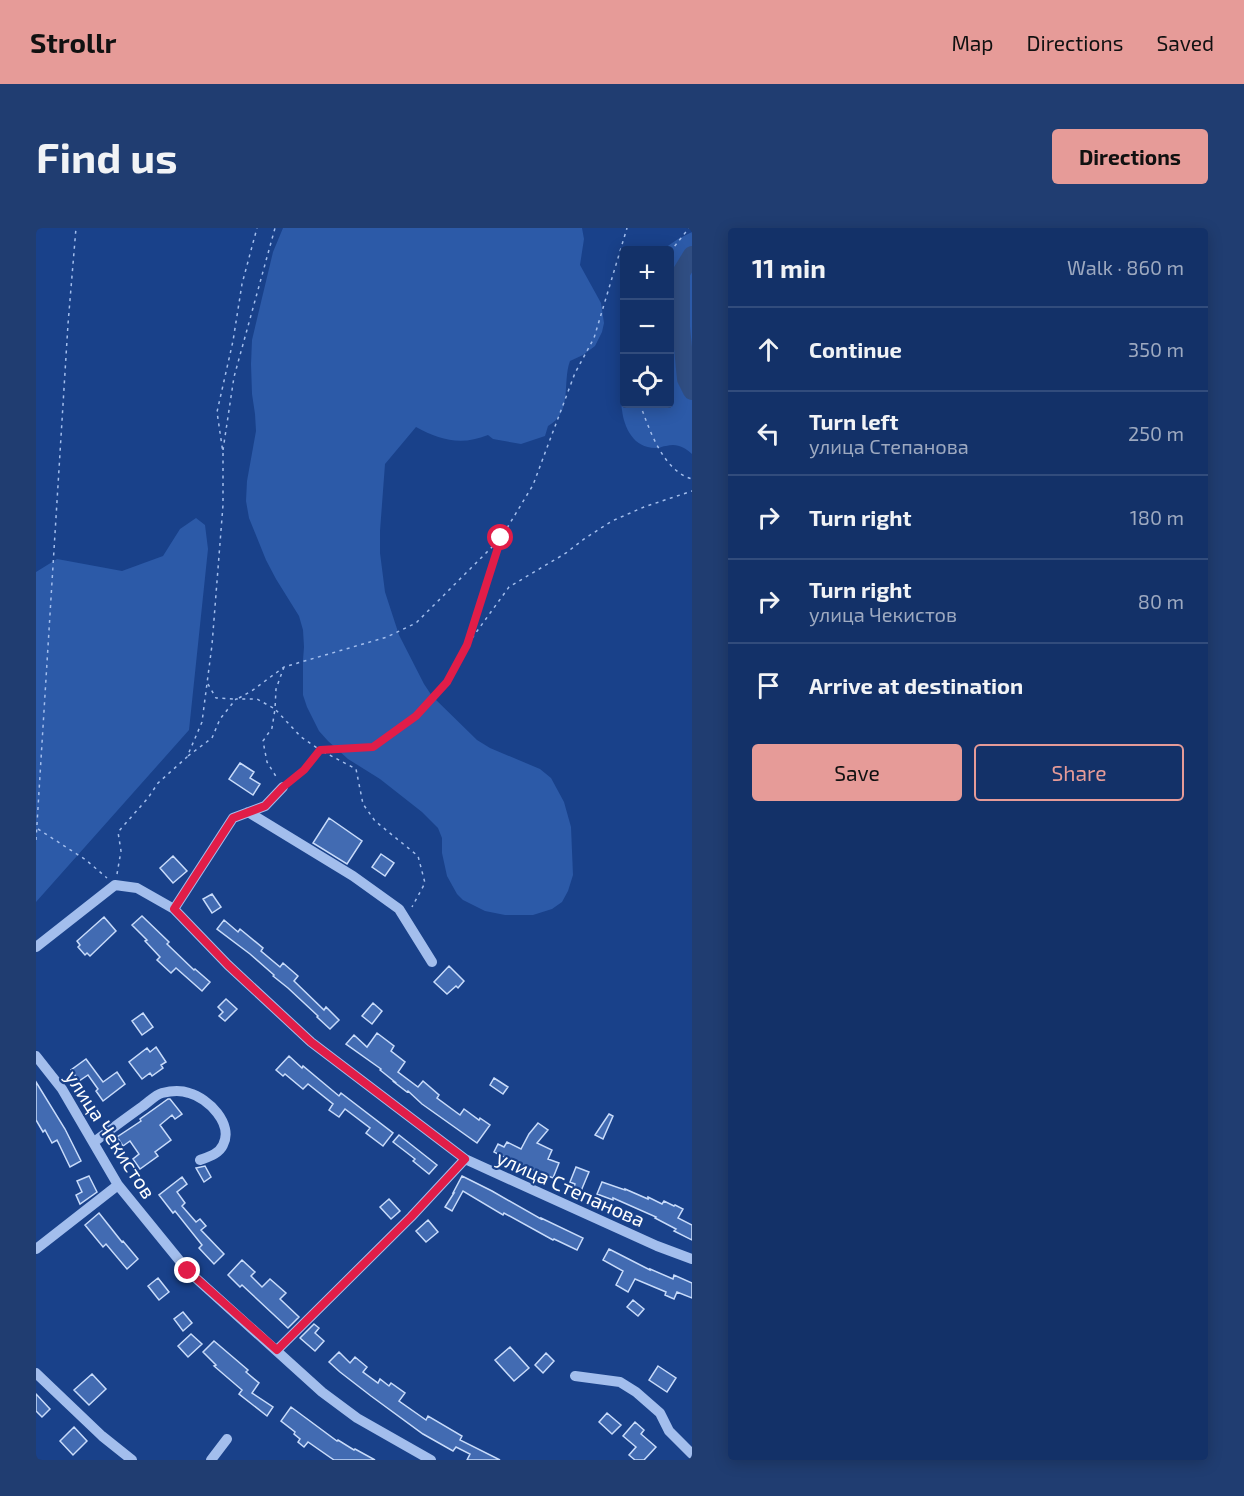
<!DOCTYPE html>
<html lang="en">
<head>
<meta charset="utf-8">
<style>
  body { margin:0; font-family:"Exo 2",sans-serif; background:#203d71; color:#f1f3f6 }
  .controls { position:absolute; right:18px; top:18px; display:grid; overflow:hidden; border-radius:6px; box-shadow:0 3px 15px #0003 }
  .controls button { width:54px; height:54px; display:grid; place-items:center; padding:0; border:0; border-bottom:2px solid #324c7c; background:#133168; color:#f1f3f6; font:30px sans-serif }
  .stop { position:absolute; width:18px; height:18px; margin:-14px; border:4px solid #e11d48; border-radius:50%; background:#fff }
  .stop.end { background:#e11d48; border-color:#fff; box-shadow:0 2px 6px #0008 }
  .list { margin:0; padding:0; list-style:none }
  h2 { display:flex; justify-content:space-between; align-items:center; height:78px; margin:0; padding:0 24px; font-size:26px }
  h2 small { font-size:20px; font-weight:400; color:#9da9c0 }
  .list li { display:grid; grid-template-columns:39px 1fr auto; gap:18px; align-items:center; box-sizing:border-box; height:84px; padding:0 24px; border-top:2px solid #324c7c }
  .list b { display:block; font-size:22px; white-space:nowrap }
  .list p { margin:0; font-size:20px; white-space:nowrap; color:#9da9c0 }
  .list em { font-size:20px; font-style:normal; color:#9da9c0 }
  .actions { display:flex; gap:12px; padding:18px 24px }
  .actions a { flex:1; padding:14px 0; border:2px solid #e69b98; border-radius:6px; text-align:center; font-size:21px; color:#e69b98 }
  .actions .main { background:#e69b98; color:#111 }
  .icon { flex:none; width:33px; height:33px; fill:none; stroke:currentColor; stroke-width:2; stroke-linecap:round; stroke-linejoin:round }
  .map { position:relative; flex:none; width:656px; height:1232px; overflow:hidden; border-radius:6px }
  header { display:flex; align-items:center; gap:36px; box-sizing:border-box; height:84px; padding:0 30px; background:#e69b98; color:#111 }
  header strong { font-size:28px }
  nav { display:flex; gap:33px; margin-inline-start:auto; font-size:21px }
  .intro { display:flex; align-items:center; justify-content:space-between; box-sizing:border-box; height:144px; padding:0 36px }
  h1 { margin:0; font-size:42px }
  .button { padding:15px 27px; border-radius:6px; background:#e69b98; color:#111; font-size:21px; font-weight:700 }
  main { display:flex; gap:36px; padding:0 36px }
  aside { flex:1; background:#133168; border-radius:6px; box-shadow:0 3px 15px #0003 }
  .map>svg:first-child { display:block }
</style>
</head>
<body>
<header>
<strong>Strollr</strong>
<nav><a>Map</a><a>Directions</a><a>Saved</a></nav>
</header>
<div class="intro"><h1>Find us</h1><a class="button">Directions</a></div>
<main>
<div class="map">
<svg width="656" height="1232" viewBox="0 0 656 1232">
  <rect width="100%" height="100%" fill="#19418a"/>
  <path fill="#2c5aa8" d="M247,0H546L548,11L544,37L565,75L568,95L566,104L559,118L547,127L534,133C526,154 537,185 512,198L509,208L485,216L457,211L452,207C425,218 404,212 380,199L349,236L344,303V325L349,364L363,407L388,456L396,468L441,512L454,520L504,541L515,550L528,574L535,599L537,647L532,663L526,674L516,681L497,687H469L449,683L427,672L421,666L411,648L406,625V610L402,600L386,584L344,551L312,531L292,513L283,503L271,479L267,467V432L268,419L267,402L263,388L240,351L230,332L213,290L210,273L211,253L220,203L219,186L216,166L215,136L216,112L237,24Z
    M656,4V226C648,219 641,215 630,218C627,218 624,220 621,220C598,221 588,200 586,182C584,170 583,160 588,149V176H634V22H626L642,11Z
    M160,290L169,297L172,321L153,502L0,674V344L21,331L86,343L127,328L144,301Z"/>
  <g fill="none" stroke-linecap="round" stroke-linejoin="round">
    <path stroke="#304e83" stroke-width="18" d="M656,27L645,45V99L650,151L656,163"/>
  </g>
  <path fill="#426bb2" stroke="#c8dbfa" stroke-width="1.5" d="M204,535L218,544L214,550L224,556L217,567L193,551Z
    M293,590L326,613L311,636L277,615Z
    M345,626L358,635L349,648L336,639Z
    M137,628L151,643L137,655L124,640Z
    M176,666L185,679L176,685L167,671Z
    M106,688L133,714L131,716L158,742L159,741L174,754L166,763L140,740L135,745L121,732L124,729L109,713L111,712L96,697Z
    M68,689L80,703L54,728L51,725L49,727L42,719L44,717L41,713Z
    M188,692L202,704L204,701L227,720L225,723L244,739L247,735L262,748L258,753L288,782L290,779L303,792L294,801L281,789L282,788L252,760L237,748L238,747L214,726L181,701Z
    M413,738L428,753L422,760L420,758L411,766L398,754Z
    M190,771L201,781L189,793L183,788L187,784L182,779Z
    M337,775L346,783L336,796L326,788Z
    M107,785L117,799L106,807L96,793Z
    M341,805L358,818L355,823L369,834L362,844L382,859L387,853L403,867L401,870L424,887L428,881L443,892L444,890L454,897L441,915L386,876L372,863L371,864L358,854H359L344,842L345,841L310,816L318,807L331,819Z
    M120,819L130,834L125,837L127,840L116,848L114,845L106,851L93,834L111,820L114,824Z
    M253,828L266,840L267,838L303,868L305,865L357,905L347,918L330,905L334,900L309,881L303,889L293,882L297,876L272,856L267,861L249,846L247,848L240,842Z
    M50,831L67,854L81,844L89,856L67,873L60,863L62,861L52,847L43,853L35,842Z
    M458,850L472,859L467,866L454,857Z
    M0,854L29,901L45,933L34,939L21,912L16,915L9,902L7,904L0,892Z
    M132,871H134L146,886L139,891L136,887L124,897L135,912L119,924L122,928L104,941L97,931L103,926L94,913L87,918L81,909L105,893L104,891Z
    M573,886L577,888L567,911L559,907Z
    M502,895L512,902L501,915L516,922L512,931L523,935L517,950L491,939V941L458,924L462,916L468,919L471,914L485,921L493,906Z
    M363,907L401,937L393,946L377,933L379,931L357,914Z
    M169,938L175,949L168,954L160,940Z
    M540,939L553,944L545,963L538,959L539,956L534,954Z
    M53,948L61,964L44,976L40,967L46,964L41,953Z
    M426,948L456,963L505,991V990L547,1010L541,1022L518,1011L517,1012L468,985L467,987L427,963L416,983L409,979L418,965H417Z
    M146,949L151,956L141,964L149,975L146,978L160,994L164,991L170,998L165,1002L188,1026L178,1036L163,1020L166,1017L139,983L137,985L123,967Z
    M566,954L589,962V961L612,971V969L626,976L628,973L638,978L639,977L647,981L642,990L656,997V1012L638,1003L640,1001L619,990L620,989L577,970V972L561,966Z
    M353,971L364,983L355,991L344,979Z
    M63,985L86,1014L87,1013L102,1031L91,1041L70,1016L67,1019L49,997Z
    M392,992L402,1004L390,1014L380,1003Z
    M573,1021L614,1042V1041L637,1051L638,1047L656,1055V1070L641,1064L638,1071L629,1067L630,1064L599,1051L592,1064L580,1057L587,1043L567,1032Z
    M206,1032L219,1044L215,1048L226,1059L234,1051L250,1065L244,1071L263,1089L252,1100L206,1057L204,1059L192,1047Z
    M122,1050L133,1064L123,1072L112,1058Z
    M597,1072L608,1081L602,1088L591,1079Z
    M147,1084L156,1095L147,1103L138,1091Z
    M278,1096L283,1100L279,1105L288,1113L279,1123L264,1110Z
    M155,1106L166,1116L152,1129L142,1118Z
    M178,1113L212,1142L210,1144L223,1155L216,1165L237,1179L231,1188L203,1166L206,1162L178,1138L180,1137L167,1124Z
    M474,1119L493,1140L478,1153L459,1132Z
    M303,1124L314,1135L319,1129L331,1139L327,1144L342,1155L344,1151L353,1158L355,1155L369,1165L363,1173L390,1192L392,1188L426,1208L424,1212L464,1232H431L434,1226L420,1219L417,1223L387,1206L335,1168L304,1144L293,1134Z
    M510,1125L518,1133L507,1145L499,1137Z
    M622,1138L640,1150L631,1164L613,1152Z
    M56,1146L70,1161L53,1177L38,1162Z
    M0,1166L14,1181L6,1189L0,1183Z
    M255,1179L301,1213L302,1212L318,1222L319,1221L339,1232H298L272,1214L268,1219L262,1214L264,1211L258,1206L259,1204L245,1193Z
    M571,1185L585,1197L576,1206L563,1194Z
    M599,1194L608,1202L605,1206L620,1219L608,1232H599L593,1227L600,1219L587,1208Z
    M38,1199L51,1213L37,1227L24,1213Z"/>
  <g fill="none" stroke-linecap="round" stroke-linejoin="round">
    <path stroke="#a3beed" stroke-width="1.5" stroke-dasharray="3 4.5" stroke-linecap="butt" d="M634,24L653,0
      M604,176C613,201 627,243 656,251
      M187,222L198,149L239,0
      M432,413L465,310L497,257L539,145L558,110L591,0
      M248,439L240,461L239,481L265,509L284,522L337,519L380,488L411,454L431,417L473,359L530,325L548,311L576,293L608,279L656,263
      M172,456L180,470L199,471
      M203,470L217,462L248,439L351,409L380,395L464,311
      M152,528L176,510L184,491L200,471H221L239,481L236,500L227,513L231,534L241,550
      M256,552L269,542L284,522L320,541L327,576L339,593L382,628L389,655L376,679
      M2,601L50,632L71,650
      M0,612L32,96L40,0
      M81,646L85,623L82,604L112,570L122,555L151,529L166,494L176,417L187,277V225L181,184L197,113L206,56L221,0"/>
    <path stroke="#a3beed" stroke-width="10" d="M212,584L317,648L363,681L396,734
      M138,681L197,590L229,578L247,559
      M0,719L79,657L101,660L138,681L192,737L275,814L429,931L621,1018L656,1031
      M0,828L26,861L82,957L152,1043L286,1164L321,1190L395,1232
      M58,914C74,902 90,890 107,878C113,874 119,867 126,865C134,863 145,862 153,865C172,870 198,896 187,917C183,926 172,929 164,932
      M0,1021L82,957
      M241,1122L375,989L429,931
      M0,1145L66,1208L96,1232
      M539,1148L584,1154L600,1164L624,1185L633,1203L656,1226
      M175,1232L191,1211"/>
  </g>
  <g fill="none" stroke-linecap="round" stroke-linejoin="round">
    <path stroke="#e11d48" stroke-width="8" d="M152,1043L241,1122L375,989L429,931L275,814L192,737L138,681L197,590L229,578L247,559L268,542L284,522L337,519L380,488L411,454L431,417L465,310"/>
  </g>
  <g text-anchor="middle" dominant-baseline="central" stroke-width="4.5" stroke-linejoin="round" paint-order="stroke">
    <g font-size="20" fill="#fff" stroke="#19418a">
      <text transform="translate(75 906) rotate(57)">улица Чекистов</text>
      <text transform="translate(535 960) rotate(24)">улица Степанова</text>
    </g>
  </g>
</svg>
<div class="controls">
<button>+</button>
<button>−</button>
<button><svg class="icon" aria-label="locate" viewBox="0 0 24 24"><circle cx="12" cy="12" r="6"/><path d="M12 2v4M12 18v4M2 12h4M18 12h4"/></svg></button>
</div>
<div class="stop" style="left:465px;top:310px"></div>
<div class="stop end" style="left:152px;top:1043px"></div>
</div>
<aside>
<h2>11 min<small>Walk · 860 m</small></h2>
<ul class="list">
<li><svg class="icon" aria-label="ahead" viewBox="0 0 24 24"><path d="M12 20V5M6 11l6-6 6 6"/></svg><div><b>Continue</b></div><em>350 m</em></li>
<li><svg class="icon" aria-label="left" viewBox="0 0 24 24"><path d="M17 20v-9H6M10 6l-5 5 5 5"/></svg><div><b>Turn left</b><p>улица Степанова</p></div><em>250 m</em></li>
<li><svg class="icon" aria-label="right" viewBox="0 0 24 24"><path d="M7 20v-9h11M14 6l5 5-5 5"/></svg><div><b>Turn right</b></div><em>180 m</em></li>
<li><svg class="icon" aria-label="right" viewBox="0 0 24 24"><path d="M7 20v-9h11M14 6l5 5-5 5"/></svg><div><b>Turn right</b><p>улица Чекистов</p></div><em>80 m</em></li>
<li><svg class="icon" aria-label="arrive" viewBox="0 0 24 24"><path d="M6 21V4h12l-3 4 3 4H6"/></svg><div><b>Arrive at destination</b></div></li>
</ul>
<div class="actions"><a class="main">Save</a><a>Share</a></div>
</aside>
</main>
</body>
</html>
